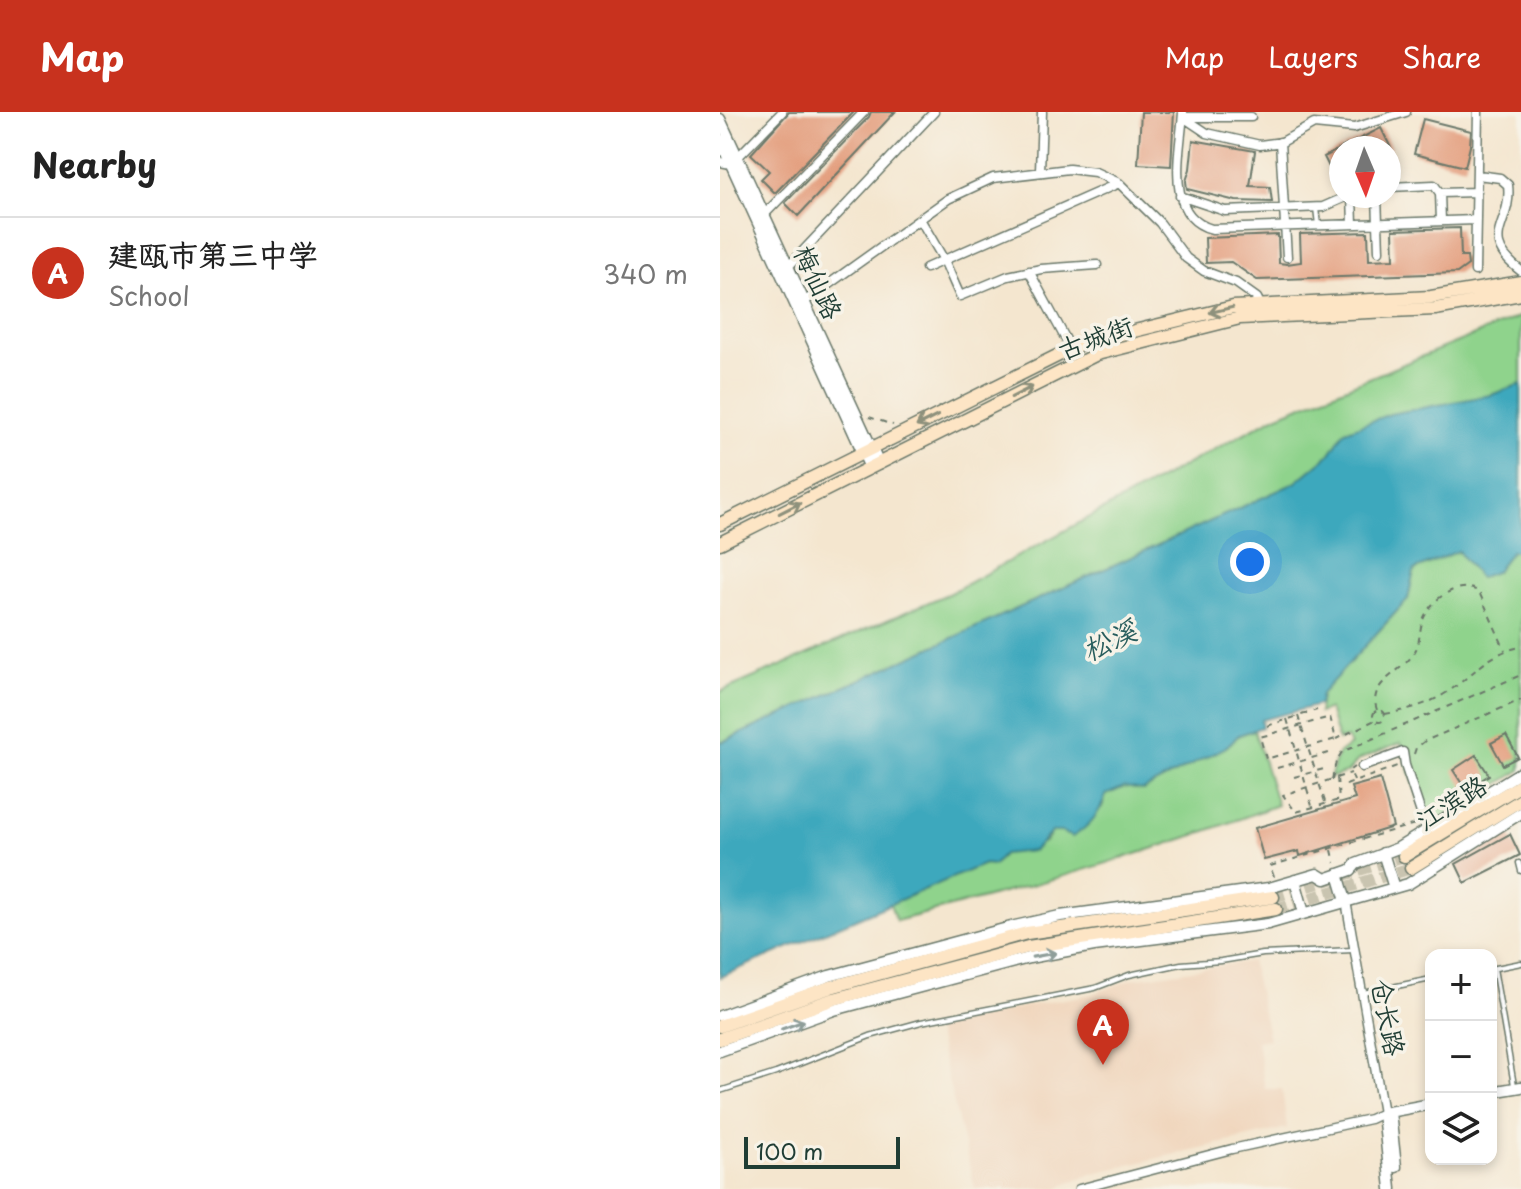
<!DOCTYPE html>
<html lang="en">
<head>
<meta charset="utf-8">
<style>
  body { margin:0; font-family:"Playpen Sans","LXGW WenKai TC",sans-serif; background:#f6f6f6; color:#222 }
  .controls { position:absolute; right:24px; bottom:24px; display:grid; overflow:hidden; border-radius:16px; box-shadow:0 4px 12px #0003 }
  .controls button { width:72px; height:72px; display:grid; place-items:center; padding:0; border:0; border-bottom:2px solid #e0e0e0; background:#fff; color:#222; font:40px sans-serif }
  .compass { position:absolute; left:609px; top:24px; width:72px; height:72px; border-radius:50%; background:#fff; box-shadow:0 4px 12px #0003; rotate:178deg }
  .scale { position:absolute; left:24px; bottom:20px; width:156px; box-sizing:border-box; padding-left:8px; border:4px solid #1f3d34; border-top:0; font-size:22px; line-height:28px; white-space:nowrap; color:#1f3d34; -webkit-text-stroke:6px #f7f3e8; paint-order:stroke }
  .you { position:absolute; left:530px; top:450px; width:28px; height:28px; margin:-20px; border:6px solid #fff; border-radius:50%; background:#1a73e8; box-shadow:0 0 0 12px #1a73e833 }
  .badge { display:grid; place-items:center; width:52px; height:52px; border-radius:50%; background:#c8321e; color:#fff; font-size:26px; font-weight:700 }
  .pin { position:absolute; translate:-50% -66px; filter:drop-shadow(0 2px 4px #0008) }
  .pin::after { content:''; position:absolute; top:42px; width:28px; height:24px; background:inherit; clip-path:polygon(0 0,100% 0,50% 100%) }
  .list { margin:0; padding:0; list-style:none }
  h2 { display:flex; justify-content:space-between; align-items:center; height:104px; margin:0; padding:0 32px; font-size:34px }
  h2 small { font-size:26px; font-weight:400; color:#767676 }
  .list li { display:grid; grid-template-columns:52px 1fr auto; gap:24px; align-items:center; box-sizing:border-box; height:112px; padding:0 32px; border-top:2px solid #e0e0e0 }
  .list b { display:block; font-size:30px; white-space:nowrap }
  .list p { margin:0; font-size:26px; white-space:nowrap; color:#767676 }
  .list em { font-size:26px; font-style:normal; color:#767676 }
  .icon { flex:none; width:44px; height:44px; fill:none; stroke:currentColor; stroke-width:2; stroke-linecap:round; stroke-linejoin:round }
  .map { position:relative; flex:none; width:801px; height:1077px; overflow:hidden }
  header { display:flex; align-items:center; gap:48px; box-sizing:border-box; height:112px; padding:0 40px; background:#c8321e; color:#fff }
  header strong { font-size:38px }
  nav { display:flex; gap:44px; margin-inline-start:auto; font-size:28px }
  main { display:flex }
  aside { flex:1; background:#fff }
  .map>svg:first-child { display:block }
</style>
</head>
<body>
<header>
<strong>Map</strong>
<nav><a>Map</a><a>Layers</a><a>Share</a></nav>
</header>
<main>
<aside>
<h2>Nearby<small></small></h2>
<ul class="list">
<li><span class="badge">A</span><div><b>建瓯市第三中学</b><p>School</p></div><em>340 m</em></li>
</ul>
</aside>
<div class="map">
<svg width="801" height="1077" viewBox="0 0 801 1077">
  <rect width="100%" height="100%" fill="#f7f3e8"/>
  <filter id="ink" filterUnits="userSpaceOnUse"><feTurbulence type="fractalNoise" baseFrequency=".0125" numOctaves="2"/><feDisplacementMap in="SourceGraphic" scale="16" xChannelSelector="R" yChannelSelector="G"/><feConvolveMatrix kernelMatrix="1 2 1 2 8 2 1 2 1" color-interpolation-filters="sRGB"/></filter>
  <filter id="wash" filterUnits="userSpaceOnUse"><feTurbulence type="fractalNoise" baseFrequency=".006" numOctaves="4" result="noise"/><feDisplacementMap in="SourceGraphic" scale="32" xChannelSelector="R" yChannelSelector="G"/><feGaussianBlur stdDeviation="1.8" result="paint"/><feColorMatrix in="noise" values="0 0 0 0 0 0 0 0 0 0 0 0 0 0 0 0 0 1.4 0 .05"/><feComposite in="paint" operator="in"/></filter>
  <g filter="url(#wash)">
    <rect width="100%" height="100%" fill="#f4e6cf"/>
    <path fill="#f0d5bc" d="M531,849L549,927L537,929L545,977H562L567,1016L374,1061L335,1077H255L216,918L306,894L372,882L413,867Z"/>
    <path fill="#8fd38c" stroke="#578860" stroke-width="2" d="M801,204V272L771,283L625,319L609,343L575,371L0,631V580L230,481L556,304Z
      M738,439L775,460L791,439H801V658L719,708L711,706L703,701L681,631L638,648L628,660L610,666L618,642L630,633L627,626L618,628L609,597L599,601L601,582L688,487L694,458Z
      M534,618L557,693C432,741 306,776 176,809L170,792L264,752L274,753L283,742L325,730L332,720H341L382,695L386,683L404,675L423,678L506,635L519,623Z"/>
    <path fill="#3da8bd" stroke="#2e7278" stroke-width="2" d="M801,272V439H791L775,460L759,466L738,439L694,458L688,487L601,582L599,593L541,608L542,615L519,623L506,635L423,678L404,675L386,683C380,702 369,715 352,725L341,720H332L313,739L283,742L274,753L264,752L0,865V631L575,371L609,343L625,319L670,302L771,283Z"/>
    <g id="blocks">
      <path fill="#e39b7a" d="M69,0H134L55,81L41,67L49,59L31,42Z
        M151,0H175L78,104L65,91L149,5Z
        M421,0H454L451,54L418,52Z
        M703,7L751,19L750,34L745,55L694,42Z
        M661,16L671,36H621Z
        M473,28L535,39L530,74L550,75L552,90L516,89L467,77L466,69L470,57Z
        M621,36V64L615,67L604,45Z
        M740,116L741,145H747L748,153L737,161L537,168L511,150L486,151L485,126L558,123L559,151L567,152L581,150L580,122L648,120L649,148L674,147L673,118Z
        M786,623L798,645L783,653L771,631Z
        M756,643L769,663L746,678L733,658Z
        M660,667L673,715L580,744L579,739L544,748L535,716L635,687L631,675Z
        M790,722L800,743L745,771L736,752Z"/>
    </g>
  </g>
  <g filter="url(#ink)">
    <use href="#blocks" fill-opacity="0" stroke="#6a786a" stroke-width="2"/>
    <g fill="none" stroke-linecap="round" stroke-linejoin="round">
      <path stroke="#c9c4b0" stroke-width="12" stroke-dasharray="12 6" stroke-linecap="butt" d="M553,785L684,744
        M556,797L691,756"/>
      <defs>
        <path id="service" d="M596,96L598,113
          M799,751L801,759
          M774,856L794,973
          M771,857L801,851
          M643,881L711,867
          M0,979L56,961L150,924L201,910L375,876L409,863L461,852L501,849L543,842L633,838"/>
        <path id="minor" d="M463,0C461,38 443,104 492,117L756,108
          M463,5L487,21L540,33L562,30L594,12L634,16L686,0
          M464,5H531
          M560,30L567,145
          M0,50L11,52L62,0
          M320,59L322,0
          M758,63L780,66L788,73C793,114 756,125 801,159
          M669,75L714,73L720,81L757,80
          M720,81L721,109
          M460,84L505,99L603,95L628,84
          M632,84L633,112
          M657,84L659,139
          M41,106L144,0
          M200,107L224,148L240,184L288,164L321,157L377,153
          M206,156L399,71
          M66,157L214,0
          M309,159L351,237
          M755,159L758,0
          M81,192L228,87L273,66L349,57L375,60L399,71L440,111L466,146L484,159L516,171L537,186L541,194
          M642,655L683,640L685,653L707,719
          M359,1077L512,1037L650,1007L663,1001L626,789"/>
        <path id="tertiary" d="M0,7L159,352
          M0,28L150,356
          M663,741L674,776
          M618,762L626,789
          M575,768L584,801
          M0,904L109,864L295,814L340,804L549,776L597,762L605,767L631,758L636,752L678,736L801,660
          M0,939L114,898L309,846L374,834L548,812L688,772L801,701
          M771,980L801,975
          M670,1000L676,1055
          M671,1077L663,1001L711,992"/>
        <path id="secondary" d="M0,412L361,232L513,195L711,185L801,170
          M0,431L377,242L520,206L715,197L801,182
          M684,744L801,673
          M691,756L801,688
          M0,914L111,875L307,821L553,785
          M0,927L114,887L308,835L556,797"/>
      </defs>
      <use href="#service" stroke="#6a786a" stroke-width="7"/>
      <use href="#minor" stroke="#6a786a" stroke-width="11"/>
      <use href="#tertiary" stroke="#6a786a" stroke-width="13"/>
      <use href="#secondary" stroke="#6a786a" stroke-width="15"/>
      <path stroke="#6a786a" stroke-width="2" stroke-dasharray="6 6" stroke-linecap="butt" d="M149,305L173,313
        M653 604a6 6 0 1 1 12 0a6 6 0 1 1-12 0Z
        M657,598C647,570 681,562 694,541C700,532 699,521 702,511C708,489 738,466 759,480L785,538
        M665,602C687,598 707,593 726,581C753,564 768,540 801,535
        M578,604L605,690
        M610,605L616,627L546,647L540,625Z
        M567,607L592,694
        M547,614L597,598
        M616,627L655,608
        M694,642L696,636L705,629L801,588
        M557,656L609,641
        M574,665L604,657
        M617,666L619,688L576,700L563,683L631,661
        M612,668L616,650L622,640L801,563
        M634,669L630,658L634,655
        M626,673L677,654
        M612,738L615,751
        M554,765L550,754L695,712"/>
      <use href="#service" stroke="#fff" stroke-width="4"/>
      <use href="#minor" stroke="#fff" stroke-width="8"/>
      <use href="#tertiary" stroke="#fff" stroke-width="10"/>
      <use href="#secondary" stroke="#fde5c5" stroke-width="12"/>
    </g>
    <defs><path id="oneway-shaft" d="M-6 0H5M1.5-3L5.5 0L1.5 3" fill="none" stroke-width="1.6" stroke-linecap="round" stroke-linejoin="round" transform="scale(2)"/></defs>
    <g stroke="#8e917c">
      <use href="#oneway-shaft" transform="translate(501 198) rotate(167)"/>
      <use href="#oneway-shaft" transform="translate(302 280) rotate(-27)"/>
      <use href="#oneway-shaft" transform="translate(207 309) rotate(153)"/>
      <use href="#oneway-shaft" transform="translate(70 396) rotate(-27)"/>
    </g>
    <g stroke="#8f9e9a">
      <use href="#oneway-shaft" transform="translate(324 843) rotate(-10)"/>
      <use href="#oneway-shaft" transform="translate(73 913) rotate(-20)"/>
    </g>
  </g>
  <g text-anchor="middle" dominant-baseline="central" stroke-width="7" stroke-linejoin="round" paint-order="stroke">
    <g font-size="26" fill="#1f3d34" stroke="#f7f3e8">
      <text transform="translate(99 170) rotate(65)">梅仙路</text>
      <text transform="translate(375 225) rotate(-20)">古城街</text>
      <text transform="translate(731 690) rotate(-32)">江滨路</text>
      <text transform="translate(669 905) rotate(79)">仓长路</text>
    </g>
    <g font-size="28" font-style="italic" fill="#285d5d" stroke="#f7f3e8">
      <text transform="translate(389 527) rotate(-25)">松溪</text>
    </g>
  </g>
</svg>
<div class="controls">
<button>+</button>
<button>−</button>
<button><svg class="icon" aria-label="layers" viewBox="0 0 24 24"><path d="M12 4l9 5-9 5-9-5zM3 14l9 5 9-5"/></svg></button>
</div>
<svg class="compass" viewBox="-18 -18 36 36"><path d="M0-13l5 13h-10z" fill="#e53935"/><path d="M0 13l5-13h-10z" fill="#767676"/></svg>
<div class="scale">100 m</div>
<div class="you"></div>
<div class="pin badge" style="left:383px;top:953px">A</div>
</div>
</main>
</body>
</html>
